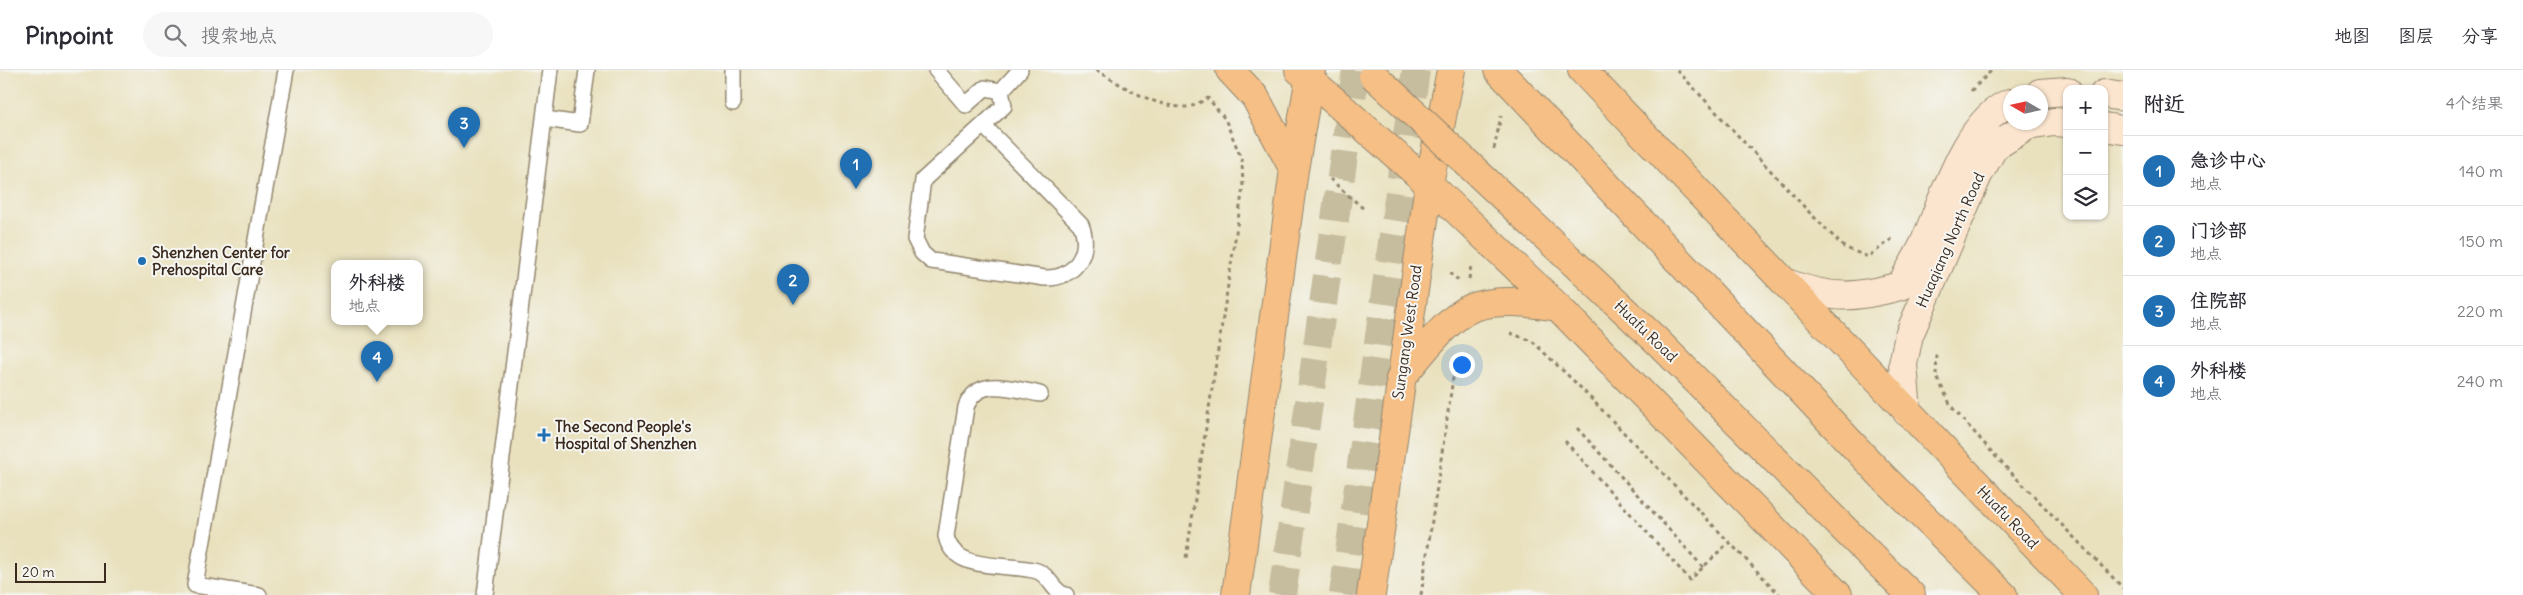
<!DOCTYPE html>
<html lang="zh">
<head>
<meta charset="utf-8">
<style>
  body { margin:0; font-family:Delius,"LXGW WenKai TC",sans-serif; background:#f7f7f7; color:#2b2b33 }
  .controls { position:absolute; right:15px; top:15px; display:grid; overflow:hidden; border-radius:10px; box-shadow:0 1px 4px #0004 }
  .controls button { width:45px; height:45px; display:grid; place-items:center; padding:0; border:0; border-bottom:1px solid #e1e1e2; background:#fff; color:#2b2b33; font:25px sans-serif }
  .compass { position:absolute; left:2003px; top:15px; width:45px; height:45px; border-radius:50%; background:#fff; box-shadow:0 1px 4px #0004; rotate:279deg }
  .scale { position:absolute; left:15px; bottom:12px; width:91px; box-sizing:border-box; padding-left:5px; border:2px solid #3b2a1e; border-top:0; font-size:14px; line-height:18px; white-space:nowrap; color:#3b2a1e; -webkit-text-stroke:4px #f6f6f2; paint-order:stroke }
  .you { position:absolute; left:1461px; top:294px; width:18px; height:18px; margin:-12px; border:4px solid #fff; border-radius:50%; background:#1a73e8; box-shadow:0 0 0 8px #1a73e833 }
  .badge { display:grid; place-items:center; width:32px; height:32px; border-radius:50%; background:#1f6fb2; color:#fff; font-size:16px; font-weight:700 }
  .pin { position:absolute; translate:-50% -41px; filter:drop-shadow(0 1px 2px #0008) }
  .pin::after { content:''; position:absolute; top:26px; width:18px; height:15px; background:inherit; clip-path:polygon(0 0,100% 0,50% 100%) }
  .popup { position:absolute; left:331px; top:190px; width:92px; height:65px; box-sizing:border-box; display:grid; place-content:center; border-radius:10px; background:#fff; filter:drop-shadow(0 1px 4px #0005); font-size:16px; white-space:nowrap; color:#7c7c81 }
  .popup b { font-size:19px; color:#2b2b33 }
  .popup::after { content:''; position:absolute; left:50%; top:100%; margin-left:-10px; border:10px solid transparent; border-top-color:#fff }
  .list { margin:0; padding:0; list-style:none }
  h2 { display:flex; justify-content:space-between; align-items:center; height:65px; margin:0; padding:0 20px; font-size:21px }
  h2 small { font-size:16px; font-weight:400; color:#7c7c81 }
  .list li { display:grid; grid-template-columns:32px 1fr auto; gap:15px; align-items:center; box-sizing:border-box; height:70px; padding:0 20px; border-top:1px solid #e1e1e2 }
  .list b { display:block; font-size:19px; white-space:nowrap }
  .list p { margin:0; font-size:16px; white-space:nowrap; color:#7c7c81 }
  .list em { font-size:16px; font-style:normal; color:#7c7c81 }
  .icon { flex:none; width:28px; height:28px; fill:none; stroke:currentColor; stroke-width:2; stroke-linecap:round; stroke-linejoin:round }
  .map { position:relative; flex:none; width:2123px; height:525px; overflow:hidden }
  header { display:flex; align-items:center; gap:30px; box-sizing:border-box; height:70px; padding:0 25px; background:#fff; border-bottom:1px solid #e1e1e2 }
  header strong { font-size:24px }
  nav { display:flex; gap:28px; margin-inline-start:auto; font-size:18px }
  .search { width:350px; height:45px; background:#f7f7f7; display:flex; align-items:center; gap:12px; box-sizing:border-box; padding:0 18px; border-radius:28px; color:#7c7c81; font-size:19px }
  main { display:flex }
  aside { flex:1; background:#fff }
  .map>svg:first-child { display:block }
</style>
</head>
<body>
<header>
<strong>Pinpoint</strong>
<div class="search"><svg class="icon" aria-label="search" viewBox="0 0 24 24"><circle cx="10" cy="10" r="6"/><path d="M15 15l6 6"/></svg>搜索地点</div>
<nav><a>地图</a><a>图层</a><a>分享</a></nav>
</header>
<main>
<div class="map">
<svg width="2123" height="525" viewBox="0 0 2123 525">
  <rect width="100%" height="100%" fill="#f6f6f2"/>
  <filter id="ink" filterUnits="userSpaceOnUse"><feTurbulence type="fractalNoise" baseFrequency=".02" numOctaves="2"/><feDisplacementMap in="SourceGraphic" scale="10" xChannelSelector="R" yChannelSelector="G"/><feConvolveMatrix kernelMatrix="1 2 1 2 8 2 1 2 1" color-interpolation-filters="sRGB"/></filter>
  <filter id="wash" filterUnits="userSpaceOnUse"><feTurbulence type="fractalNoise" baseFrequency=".0096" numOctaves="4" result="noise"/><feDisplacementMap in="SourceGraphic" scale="20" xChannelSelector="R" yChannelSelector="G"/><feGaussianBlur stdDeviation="1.12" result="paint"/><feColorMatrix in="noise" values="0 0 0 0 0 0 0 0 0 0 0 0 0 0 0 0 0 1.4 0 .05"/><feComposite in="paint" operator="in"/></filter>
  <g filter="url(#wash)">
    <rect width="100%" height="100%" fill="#e9e1be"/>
  </g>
  <g filter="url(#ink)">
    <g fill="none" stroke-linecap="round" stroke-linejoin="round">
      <path stroke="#c6bc9e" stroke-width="28" stroke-dasharray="28 14" stroke-linecap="butt" d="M1282,525L1356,0
        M1343,525L1416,0"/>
      <defs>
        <path id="lane" d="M733,0V33
          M936,0L966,35L985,18L1001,21L1004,36L923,110L915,169L922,183L931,191L939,192L1045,208C1075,209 1092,182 1081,155L984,56
          M1001,21L1020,0
          M545,49L580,54L587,0
          M1040,324C1013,319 978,305 966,337L946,466C954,504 1008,492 1037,501C1050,505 1053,523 1066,525
          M259,525L195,515L286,0
          M485,525L550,0"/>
        <path id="secondary" d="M2040,23L2067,21
          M2104,24L2123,27
          M2104,57L2123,60
          M1789,214C1833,230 1855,228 1900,216C1908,203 1916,190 1923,176C1942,135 1966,49 2010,33
          M1907,342L1903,294L1909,265L1978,105L1994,77L2027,56L2054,52L2067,53"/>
        <path id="primary" d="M1230,0L1255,27L1294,100
          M1299,0L1429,114L1558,237L1838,525
          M1498,0L1885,409L2003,525
          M1582,0L2083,525
          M1400,309C1418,288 1448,246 1474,237C1501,228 1531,233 1558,237
          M1844,459L1911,525
          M1236,525L1294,100L1311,0
          M1371,525L1429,114L1451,0"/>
      </defs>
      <use href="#lane" stroke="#92866e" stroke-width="18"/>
      <use href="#secondary" stroke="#92866e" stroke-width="30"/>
      <use href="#primary" stroke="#92866e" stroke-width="30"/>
      <path stroke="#92866e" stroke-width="3" stroke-dasharray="4 4" stroke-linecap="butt" d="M1096,0C1123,16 1155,38 1187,37C1193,37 1202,31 1208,28L1225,49L1242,90L1243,117L1186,488
        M1677,0L1809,142L1844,177L1868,187L1892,169
        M1971,21L1992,0
        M1494,79L1501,46
        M1330,109L1365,140
        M1449,203L1460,211
        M1469,209L1471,195
        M1510,263L1532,271L1578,315L1780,525
        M1937,285L1936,305L1951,336L1997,388L2123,518
        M1577,358L1703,497
        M1565,371L1690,510L1729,472
        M1421,525L1453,308L1462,284"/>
      <use href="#lane" stroke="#fff" stroke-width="15"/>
      <use href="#secondary" stroke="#fbe5cf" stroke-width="28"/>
      <use href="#primary" stroke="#f5bf86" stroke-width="28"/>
      <defs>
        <path id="primary-bridge" d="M1373,5L1656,270L1844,459"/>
      </defs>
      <use href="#primary-bridge" stroke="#92866e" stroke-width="30" stroke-linecap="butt"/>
      <use href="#primary-bridge" stroke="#f5bf86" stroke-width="28"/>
    </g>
  </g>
  <g fill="#1f6fb2" stroke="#f6f6f2" stroke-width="2">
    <circle cx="142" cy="191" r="5"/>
    <path d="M541.5 357.5h5v5h5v5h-5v5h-5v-5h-5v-5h5z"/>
  </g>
  <g text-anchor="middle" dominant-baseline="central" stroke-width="4" stroke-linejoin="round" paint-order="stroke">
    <g font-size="15" fill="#3b2a1e" stroke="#f6f6f2">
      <text transform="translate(1950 170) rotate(-66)">Huaqiang North Road</text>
      <text transform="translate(1646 261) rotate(44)">Huafu Road</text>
      <text transform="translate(1407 262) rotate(-82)">Sungang West Road</text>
      <text transform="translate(2008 447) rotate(46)">Huafu Road</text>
    </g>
    <g font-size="15" font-weight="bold" fill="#3b2a1e" stroke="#f6f6f2" text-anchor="start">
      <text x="152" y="182">Shenzhen Center for<tspan x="152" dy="17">Prehospital Care</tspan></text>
      <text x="555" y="356">The Second People's<tspan x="555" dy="17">Hospital of Shenzhen</tspan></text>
    </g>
  </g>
</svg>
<div class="controls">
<button>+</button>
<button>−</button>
<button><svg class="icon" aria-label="layers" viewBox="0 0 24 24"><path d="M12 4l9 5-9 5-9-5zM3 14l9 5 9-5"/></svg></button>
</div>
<svg class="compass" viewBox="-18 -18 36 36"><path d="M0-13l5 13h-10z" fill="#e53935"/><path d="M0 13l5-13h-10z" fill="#7c7c81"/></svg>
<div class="scale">20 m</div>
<div class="you"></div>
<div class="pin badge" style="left:856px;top:119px">1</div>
<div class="pin badge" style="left:793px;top:235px">2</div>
<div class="pin badge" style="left:464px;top:78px">3</div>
<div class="pin badge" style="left:377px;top:312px">4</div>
<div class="popup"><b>外科楼</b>地点</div>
</div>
<aside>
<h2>附近<small>4个结果</small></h2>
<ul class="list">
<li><span class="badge">1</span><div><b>急诊中心</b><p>地点</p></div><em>140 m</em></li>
<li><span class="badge">2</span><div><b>门诊部</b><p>地点</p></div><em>150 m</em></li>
<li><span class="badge">3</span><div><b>住院部</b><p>地点</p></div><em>220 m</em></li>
<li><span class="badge">4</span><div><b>外科楼</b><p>地点</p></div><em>240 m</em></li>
</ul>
</aside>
</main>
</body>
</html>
